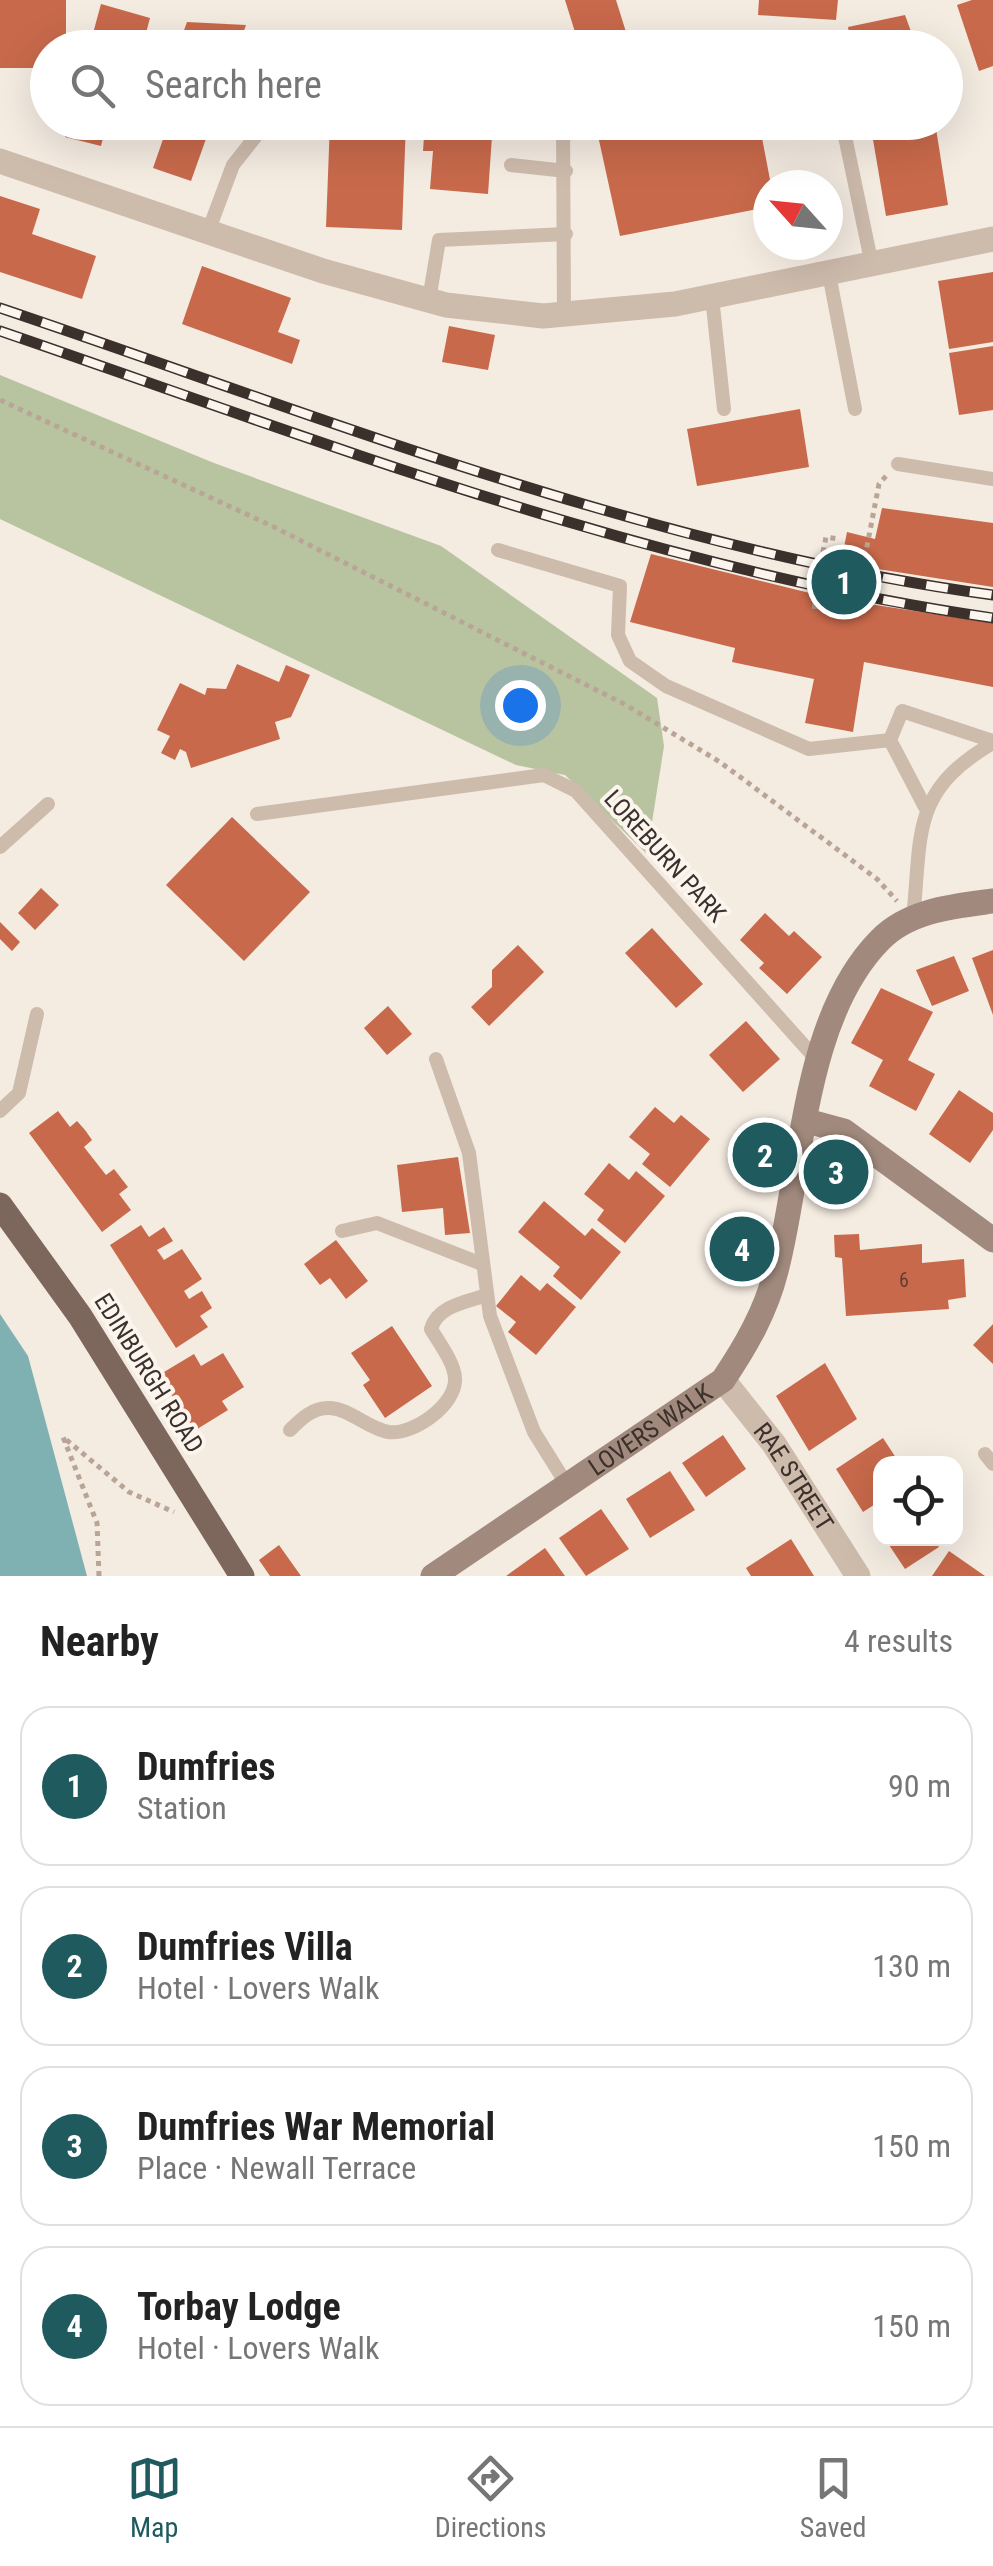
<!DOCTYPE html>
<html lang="en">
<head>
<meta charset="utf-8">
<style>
  body { margin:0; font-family:"Roboto Condensed",sans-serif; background:#f6f6f6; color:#222 }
  .controls { position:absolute; right:30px; bottom:30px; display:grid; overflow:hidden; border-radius:20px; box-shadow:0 10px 40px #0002 }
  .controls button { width:90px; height:90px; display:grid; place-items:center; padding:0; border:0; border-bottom:2px solid #e0e0e0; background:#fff; color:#222; font:50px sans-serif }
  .compass { position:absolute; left:753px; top:170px; width:90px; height:90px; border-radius:50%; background:#fff; box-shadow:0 10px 40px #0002; rotate:297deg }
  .you { position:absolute; left:520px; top:705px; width:35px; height:35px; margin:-25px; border:8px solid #fff; border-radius:50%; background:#1a73e8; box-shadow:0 0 0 15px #1a73e833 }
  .badge { display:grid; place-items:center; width:65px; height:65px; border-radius:50%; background:#1f5a5e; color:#fff; font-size:32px; font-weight:700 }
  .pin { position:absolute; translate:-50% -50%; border:5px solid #fff; box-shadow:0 2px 10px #0006 }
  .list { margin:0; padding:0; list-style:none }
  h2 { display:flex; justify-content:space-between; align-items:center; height:130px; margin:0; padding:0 40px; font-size:42px }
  h2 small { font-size:32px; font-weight:400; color:#767676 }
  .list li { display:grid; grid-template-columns:65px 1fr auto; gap:30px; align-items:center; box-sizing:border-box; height:160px; margin:0 20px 20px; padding:0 20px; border:2px solid #e0e0e0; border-radius:30px }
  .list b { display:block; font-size:38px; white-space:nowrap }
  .list p { margin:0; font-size:32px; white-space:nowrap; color:#767676 }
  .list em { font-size:32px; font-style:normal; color:#767676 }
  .icon { flex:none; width:55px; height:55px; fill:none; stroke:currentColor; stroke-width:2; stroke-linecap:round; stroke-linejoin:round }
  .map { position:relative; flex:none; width:993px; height:1576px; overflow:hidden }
  .search { position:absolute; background:#fff; box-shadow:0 10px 40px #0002; left:30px; right:30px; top:30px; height:110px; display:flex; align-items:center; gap:25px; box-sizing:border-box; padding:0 35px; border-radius:55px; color:#767676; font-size:38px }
  .sheet { height:850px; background:#fff }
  nav { display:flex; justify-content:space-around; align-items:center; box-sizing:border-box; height:140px; border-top:2px solid #e0e0e0; background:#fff; font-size:28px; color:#767676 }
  nav a { display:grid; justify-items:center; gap:5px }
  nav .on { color:#1f5a5e }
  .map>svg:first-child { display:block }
</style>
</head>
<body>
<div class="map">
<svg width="993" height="1576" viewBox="0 0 993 1576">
  <rect width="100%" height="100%" fill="#f4ebe1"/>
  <path fill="#b8c4a0" d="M0,375L214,463L441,546L657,698L664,746L647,854L565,775L516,765L0,519Z"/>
  <path fill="#7fb0b2" d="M0,1314L28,1356L87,1576H0Z"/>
  <path fill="#c8694b" d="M0,0H66V48H48V68H0Z
    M565,0H616L631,48H580Z
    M759,0H838L836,20L758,15Z
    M972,0H993V66L979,71L957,5Z
    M101,4L150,18L142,48H89Z
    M905,15L917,48H787L849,33L848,27Z
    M187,22L246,25L238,48H188L179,44Z
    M258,32L327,39L326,48H256Z
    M69,122H107L101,146L65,137Z
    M169,122H212L191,181L153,168Z
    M330,122H406L402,230L326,227Z
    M425,122H493L488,194L430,189L433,151H423Z
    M595,122H759L771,185L768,207L620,236Z
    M870,122H935L948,205L886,216Z
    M0,196L40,209L32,234L96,256L82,299L0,272Z
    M202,266L291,298L278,332L300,340L292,364L182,324Z
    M993,272V342L949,349L938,281Z
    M449,326L495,335L488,370L442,362Z
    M993,346V410L959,415L949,353Z
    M800,409L809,467L697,486L687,429Z
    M882,508L993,523V587L852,565L854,555L843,552L847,532L875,539Z
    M651,554L830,598L993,623V687L864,662L853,732L805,723L814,679L732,662L735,648L630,622Z
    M237,664L279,682L286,665L310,675L291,717L275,722L280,739L191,768L186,752L180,749L175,760L161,753L170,736L157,730L180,683L205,695L207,688L226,689Z
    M232,817L310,892L244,961L166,885Z
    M41,888L59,905L35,930L18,913Z
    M765,913L789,936L794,931L822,957L787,994L759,968L764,963L740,940Z
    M0,922L20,942L12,951L0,939Z
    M652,928L703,984L676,1008L625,953Z
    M518,945L544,972L489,1026L471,1007L492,987V970Z
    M993,950V1015L972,958Z
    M954,956L969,991L932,1006L916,970Z
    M881,988L933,1012L908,1060L935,1074L916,1111L869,1086L883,1060L851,1043Z
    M388,1006L412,1034L387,1055L364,1028Z
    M746,1021L780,1059L743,1092L709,1055Z
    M959,1090L993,1113V1130L970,1163L929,1134Z
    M655,1107L674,1123L681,1115L710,1139L670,1187L642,1164L650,1154L629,1137Z
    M58,1111L70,1127L77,1121L85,1130L92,1140L84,1147L106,1175L114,1169L128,1187L119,1194L131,1210L102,1232L29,1133Z
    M458,1157L470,1233L445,1235L443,1208L402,1212L397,1165Z
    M609,1163L629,1180L636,1171L665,1196L625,1243L597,1220L604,1210L584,1194Z
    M544,1201L585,1236L592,1228L621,1252L581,1300L553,1276L560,1267L518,1232Z
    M141,1225L149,1237L164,1227L173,1241L157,1250L164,1260L182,1249L202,1279L184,1291L189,1299L202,1291L212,1308L200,1316L208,1327L176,1348L110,1245Z
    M859,1234L860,1250L922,1244V1263L964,1259L966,1297L948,1300L949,1309L846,1316L842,1258L835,1257L834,1235Z
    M336,1240L368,1281L346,1299L330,1278L320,1285L304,1264Z
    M521,1275L540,1291L547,1283L576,1307L536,1355L508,1332L516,1322L496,1306Z
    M993,1324V1364L973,1345Z
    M392,1326L432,1386L385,1418L363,1385L370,1380L351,1353Z
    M223,1353L244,1387L222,1401L228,1410L194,1431L159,1375L194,1354L201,1366Z
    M825,1363L857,1419L809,1451L776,1396Z
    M723,1435L746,1469L706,1497L682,1463Z
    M883,1438L900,1464H880V1501L863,1512L836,1469Z
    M670,1471L695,1510L650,1538L626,1499Z
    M601,1509L629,1549L586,1576L559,1538Z
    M791,1539L814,1576H751L746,1568Z
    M885,1539H934L939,1547L905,1569Z
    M279,1545L301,1576H270L259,1560Z
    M545,1548L565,1576H506Z
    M949,1551L985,1576H932Z"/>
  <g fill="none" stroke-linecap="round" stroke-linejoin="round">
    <path stroke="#b9a596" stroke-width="5" stroke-dasharray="5 5" stroke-linecap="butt" d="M0,400L272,526L626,705L720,762L877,879L897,901
      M863,567L879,484L887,475
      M827,608L812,606L826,537L838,539
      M99,1576L97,1523L63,1437L129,1492L174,1512"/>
    <path stroke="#cdbbac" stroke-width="14" d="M550,38L552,48
      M563,122L564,314
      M843,127L872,265
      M511,165L566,171
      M208,232L233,165L267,122
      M829,274L855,409
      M712,297L724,409
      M429,300L439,240L566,234
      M898,464L993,479
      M498,550L620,586L618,635L630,661L666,686L809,749L890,740
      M925,807L890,740L902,711L993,741
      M257,814L544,775L576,791L817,1060
      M0,847L48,804
      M913,919C922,834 910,791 993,743
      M436,1059L469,1153L490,1316L534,1432L567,1485
      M0,1111L19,1093L37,1014
      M342,1231L377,1223L482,1264
      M290,1430C301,1419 313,1407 330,1408C350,1409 367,1428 388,1432C412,1436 457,1405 455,1378C454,1362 439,1343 431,1329C437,1306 466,1302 487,1295
      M985,1454L993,1464"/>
    <g stroke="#cdbbac" stroke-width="25">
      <path d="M0,161L323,271L446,305L543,316L675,304L993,239"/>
      <path id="s1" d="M723,1380L774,1444L858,1576"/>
    </g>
    <g stroke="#a18a7d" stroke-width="25">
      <path d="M807,1121L844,1131L993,1240"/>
      <path id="s2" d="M433,1576L723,1380C746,1346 766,1311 776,1271C803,1168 802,1019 880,940C909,910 955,906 993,901"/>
    </g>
    <path stroke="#7d675c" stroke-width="25" d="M0,1205L80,1316L242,1576"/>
    <defs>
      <path id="rail" d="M0,308C326,418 650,549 993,595
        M0,331C327,443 649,569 993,618"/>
    </defs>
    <use href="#rail" stroke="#3b302b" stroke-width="11"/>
    <use href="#rail" stroke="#fbf5ee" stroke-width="8" stroke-dasharray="22" stroke-linecap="butt"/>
  </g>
  <g text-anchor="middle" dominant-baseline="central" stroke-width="8" stroke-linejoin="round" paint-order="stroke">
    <g font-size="20" fill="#5e3e33">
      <text x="904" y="1280">6</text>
    </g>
    <g font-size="25" fill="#3b302b" stroke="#fbf5ee">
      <text transform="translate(665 856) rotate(48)">LOREBURN PARK</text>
      <text transform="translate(149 1373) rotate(58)">EDINBURGH ROAD</text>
      <text stroke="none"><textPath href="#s2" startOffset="262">LOVERS WALK</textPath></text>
      <text stroke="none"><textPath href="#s1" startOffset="120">RAE STREET</textPath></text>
    </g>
  </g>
</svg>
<div class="controls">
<button><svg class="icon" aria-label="locate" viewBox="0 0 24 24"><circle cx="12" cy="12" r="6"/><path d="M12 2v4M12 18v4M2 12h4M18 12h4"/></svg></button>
</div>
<svg class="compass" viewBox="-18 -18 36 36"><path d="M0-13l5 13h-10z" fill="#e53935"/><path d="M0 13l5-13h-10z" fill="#767676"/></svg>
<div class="you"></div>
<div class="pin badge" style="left:844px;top:582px">1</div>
<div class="pin badge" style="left:765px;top:1155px">2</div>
<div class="pin badge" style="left:836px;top:1172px">3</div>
<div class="pin badge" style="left:742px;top:1249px">4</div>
<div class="search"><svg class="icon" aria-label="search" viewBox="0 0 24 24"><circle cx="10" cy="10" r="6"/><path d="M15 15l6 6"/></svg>Search here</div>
</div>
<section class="sheet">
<h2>Nearby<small>4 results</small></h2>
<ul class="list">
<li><span class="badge">1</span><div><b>Dumfries</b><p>Station</p></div><em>90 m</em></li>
<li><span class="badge">2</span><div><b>Dumfries Villa</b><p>Hotel · Lovers Walk</p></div><em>130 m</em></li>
<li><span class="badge">3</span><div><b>Dumfries War Memorial</b><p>Place · Newall Terrace</p></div><em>150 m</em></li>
<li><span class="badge">4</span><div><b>Torbay Lodge</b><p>Hotel · Lovers Walk</p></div><em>150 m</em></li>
</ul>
</section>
<nav>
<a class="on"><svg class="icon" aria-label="map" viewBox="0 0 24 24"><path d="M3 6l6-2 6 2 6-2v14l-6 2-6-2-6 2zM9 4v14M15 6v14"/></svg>Map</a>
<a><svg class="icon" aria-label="directions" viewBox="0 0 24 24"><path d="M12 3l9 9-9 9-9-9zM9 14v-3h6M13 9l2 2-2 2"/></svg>Directions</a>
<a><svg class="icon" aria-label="saved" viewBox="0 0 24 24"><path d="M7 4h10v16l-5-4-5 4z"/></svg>Saved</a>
</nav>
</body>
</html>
